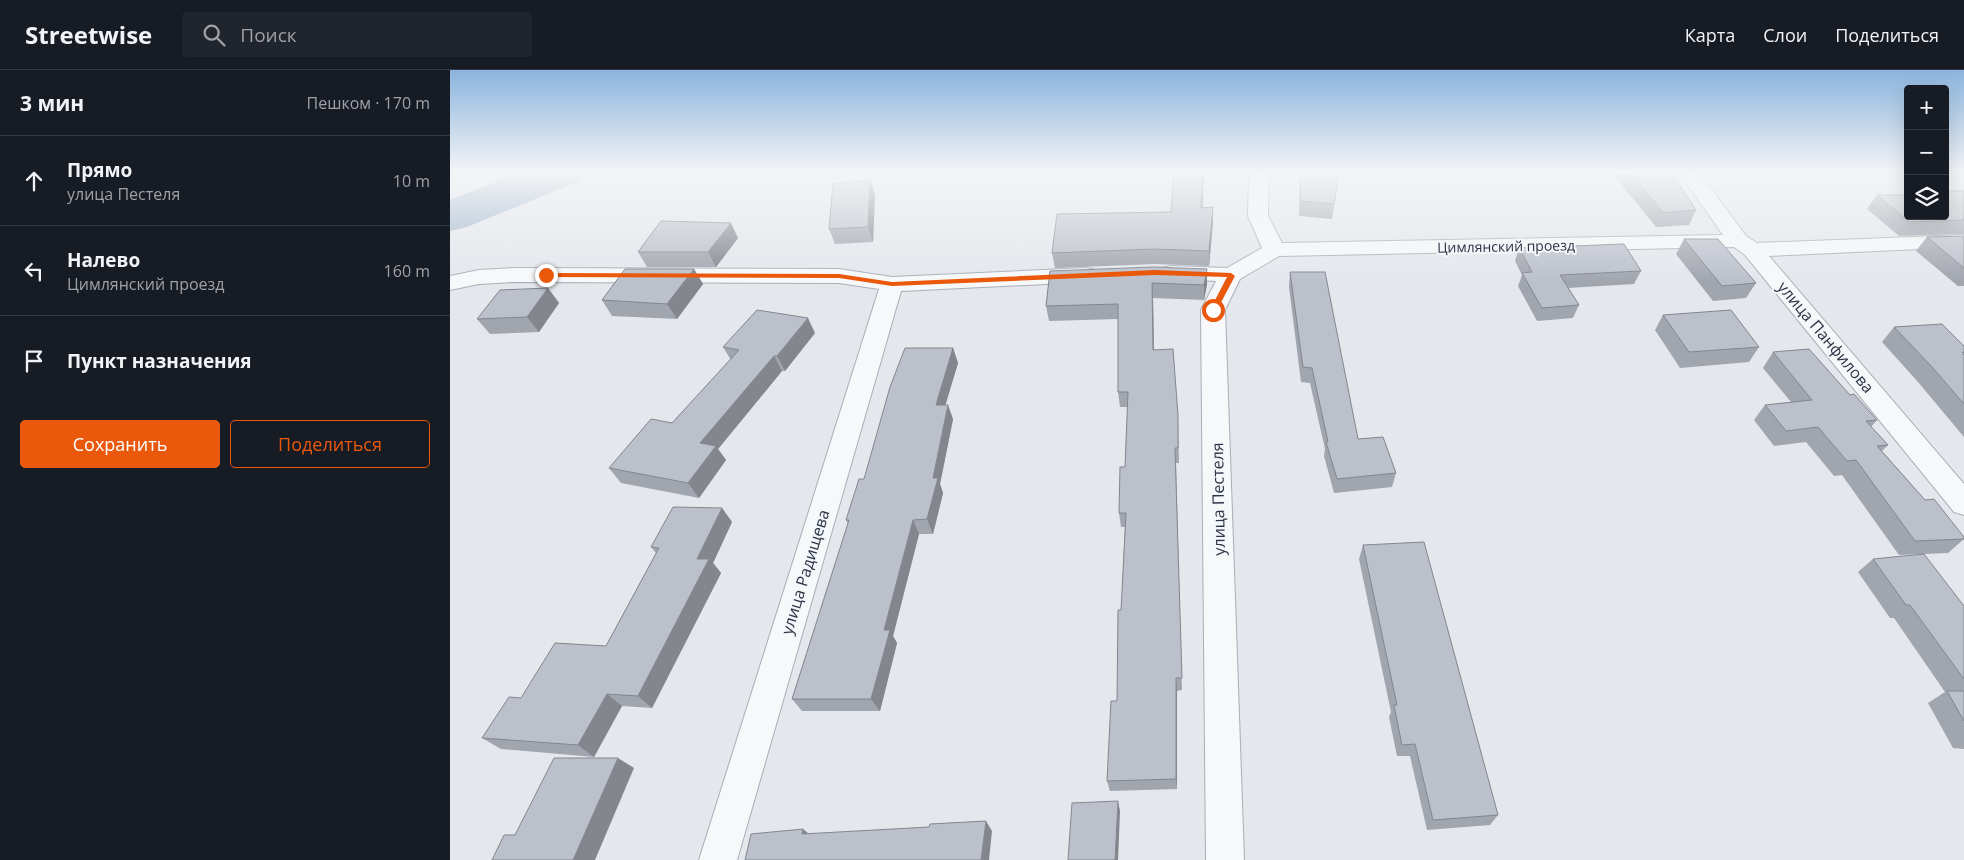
<!DOCTYPE html>
<html lang="ru">
<head>
<meta charset="utf-8">
<style>
  body { margin:0; font-family:"Open Sans",sans-serif; background:#20242c; color:#f1f3f6 }
  .controls { position:absolute; right:15px; top:15px; display:grid; overflow:hidden; border-radius:5px; box-shadow:0 5px 20px #0002 }
  .controls button { width:45px; height:45px; display:grid; place-items:center; padding:0; border:0; border-bottom:1px solid #363941; background:#171b24; color:#f1f3f6; font:25px sans-serif }
  .stop { position:absolute; width:15px; height:15px; margin:-11px; border:4px solid #ea580c; border-radius:50%; background:#fff }
  .stop.end { background:#ea580c; border-color:#fff; box-shadow:0 1px 5px #0008 }
  .list { margin:0; padding:0; list-style:none }
  h2 { display:flex; justify-content:space-between; align-items:center; height:65px; margin:0; padding:0 20px; font-size:21px }
  h2 small { font-size:16px; font-weight:400; color:#9ea1a6 }
  .list li { display:grid; grid-template-columns:32px 1fr auto; gap:15px; align-items:center; box-sizing:border-box; height:90px; padding:0 20px; border-top:1px solid #363941 }
  .list b { display:block; font-size:19px; white-space:nowrap }
  .list p { margin:0; font-size:16px; white-space:nowrap; color:#9ea1a6 }
  .list em { font-size:16px; font-style:normal; color:#9ea1a6 }
  .actions { display:flex; gap:10px; padding:15px 20px }
  .actions a { flex:1; padding:11px 0; border:1px solid #ea580c; border-radius:5px; text-align:center; font-size:18px; color:#ea580c }
  .actions .main { background:#ea580c; color:#fff }
  .icon { flex:none; width:28px; height:28px; fill:none; stroke:currentColor; stroke-width:2; stroke-linecap:round; stroke-linejoin:round }
  .map { position:relative; flex:none; width:1514px; height:790px; overflow:hidden }
  header { display:flex; align-items:center; gap:30px; box-sizing:border-box; height:70px; padding:0 25px; background:#171b24; border-bottom:1px solid #363941 }
  header strong { font-size:24px }
  nav { display:flex; gap:28px; margin-inline-start:auto; font-size:18px }
  .search { width:350px; height:45px; background:#20242c; display:flex; align-items:center; gap:12px; box-sizing:border-box; padding:0 18px; border-radius:5px; color:#9ea1a6; font-size:19px }
  main { display:flex }
  aside { flex:1; background:#171b24 }
  .map>svg:first-child { display:block }
</style>
</head>
<body>
<header>
<strong>Streetwise</strong>
<div class="search"><svg class="icon" aria-label="search" viewBox="0 0 24 24"><circle cx="10" cy="10" r="6"/><path d="M15 15l6 6"/></svg>Поиск</div>
<nav><a>Карта</a><a>Слои</a><a>Поделиться</a></nav>
</header>
<main>
<aside>
<h2>3 мин<small>Пешком · 170 m</small></h2>
<ul class="list">
<li><svg class="icon" aria-label="ahead" viewBox="0 0 24 24"><path d="M12 20V5M6 11l6-6 6 6"/></svg><div><b>Прямо</b><p>улица Пестеля</p></div><em>10 m</em></li>
<li><svg class="icon" aria-label="left" viewBox="0 0 24 24"><path d="M17 20v-9H6M10 6l-5 5 5 5"/></svg><div><b>Налево</b><p>Цимлянский проезд</p></div><em>160 m</em></li>
<li><svg class="icon" aria-label="arrive" viewBox="0 0 24 24"><path d="M6 21V4h12l-3 4 3 4H6"/></svg><div><b>Пункт назначения</b></div></li>
</ul>
<div class="actions"><a class="main">Сохранить</a><a>Поделиться</a></div>
</aside>
<div class="map">
<svg width="1514" height="790" viewBox="0 0 1514 790">
  <rect width="100%" height="100%" fill="#e4e7ec"/>
  <g fill="none" stroke-linecap="round" stroke-linejoin="round">
    <path fill="#9fb4cc" fill-rule="evenodd" d="M73,101H135L129,111L17,157L0,161V130Z"/>
    <defs>
      <path id="minor" d="M799,101H819L818,146L832,173L1273,165L1228,101H1248L1296,166L1307,173L1514,165V177L1319,186L1514,414V445L1504,442L1295,185L1284,177L829,186L790,209L775,240L794,790H756L751,240L766,211L712,208L709,203L712,198L720,196L777,198L812,178L798,146Z
        M63,198L389,199L442,207L637,198L645,200L648,205L645,210L637,212L451,221L287,790H249L429,219L389,213L63,212L29,214L0,220V206L29,200Z"/>
    </defs>
    <use href="#minor" stroke="#a9aeb7" stroke-width="2"/>
    <use href="#minor" fill="#f7f8fa" fill-rule="evenodd"/>
  </g>
  <path fill="#a1a5ae" d="M754,101L752,138L763,152L759,196L705,194L605,198L602,183L721,142Z
    M850,101H888L886,124L882,149L849,146Z
    M1163,101H1220L1246,140L1239,155L1206,157L1162,103Z
    M1514,121V164L1449,166L1417,139L1427,125L1458,146Z
    M425,124L423,172L385,174L379,159Z
    M1514,166V216H1508L1466,181L1477,167Z
    M288,168L266,197H197L188,182Z
    M1234,169L1306,213L1296,228L1263,231L1226,184Z
    M1069,178L1191,201L1184,214L1118,218L1129,235L1123,248L1087,251L1068,216L1072,205L1065,191Z
    M244,199L253,214L227,249L162,246L152,230Z
    M600,201L757,214L754,230L703,228L704,280L728,345L729,393H726L732,620L727,621V719L660,721L657,711L667,631L675,457H671L669,443L675,397L678,337H670L668,322V249L599,251L596,236Z
    M840,202L908,369L946,403L942,417L884,423L874,386L875,379L860,313L851,312L839,217Z
    M98,218L109,233L89,262L40,264L27,249Z
    M1213,245L1309,277L1299,292L1230,298L1205,260Z
    M1444,257L1514,276V367L1468,312L1432,272Z
    M365,263L335,301H332L268,379L276,390L249,428L171,413L159,398L222,353L281,290L273,277Z
    M503,278L508,293L495,335L503,349L490,414L493,423L483,464H469L443,566L447,573L430,641H352L342,629L398,454L396,450Z
    M1323,282L1400,325L1427,350L1421,357L1438,375L1432,381L1475,430L1514,467V469L1498,483L1449,485L1392,405L1384,406L1356,372L1324,376L1304,350L1315,335L1341,332L1313,298Z
    M272,438L282,452L263,493L271,503L202,638L172,636L144,687L51,679L32,668L71,628L156,576L206,483L201,477Z
    M913,475L1048,745L1040,755L977,760L960,686H947L939,647L941,642L909,489Z
    M1423,489L1514,536V679L1503,678L1478,633L1495,622L1444,548H1440L1408,502Z"/>
  <path fill="#83868d" d="M753,101H754L752,153L751,138Z
    M420,110L425,124L423,172L418,157Z
    M763,137V152L759,196V181Z
    M281,153L288,168L266,197L258,182Z
    M244,199L253,214L227,249L217,234Z
    M757,199V214L754,230V215Z
    M702,213L703,228L704,295L703,280Z
    M98,218L109,233L89,262L77,247Z
    M358,248L365,263L335,301L327,286Z
    M503,278L508,293L491,350L486,335Z
    M324,286L332,301L268,379L276,390L249,428L238,413L250,373Z
    M498,335L503,349L490,414L493,423L483,464L477,449L483,408Z
    M272,438L282,452L263,493L271,503L202,638L188,626L247,489Z
    M463,450L469,464L443,566L447,573L430,641L421,629L434,560Z
    M726,608L727,621V719L726,709Z
    M157,624L172,636L144,687L128,675Z
    M168,688L184,698L145,790H123Z
    M668,731L670,741L668,790H665Z
    M536,751L542,761L539,790H531Z
    M353,759L364,768L352,764Z"/>
  <path fill="#bbc0ca" stroke="#83868d" d="M724,101H753L751,138L763,137L759,181L704,179L602,183L607,144L721,142Z
    M851,101H888V109L884,134L850,131Z
    M1179,101H1220L1246,140L1213,143Z
    M420,110L418,157L379,159L383,114Z
    M1495,121H1514V150L1459,152L1427,125H1458V146H1495Z
    M211,151L281,153L258,182H188Z
    M1514,166V198L1477,167Z
    M1234,169H1268L1306,213L1272,216Z
    M1174,174L1191,201L1110,205L1129,235L1092,238L1072,203L1082,202L1069,178Z
    M704,197L757,199L754,215L702,213L703,280L723,279L728,345V378H725L732,608H726V709L657,711L661,631H667L668,540H671L676,443H669L670,397H675L678,322H668V234L596,236L600,201Z
    M175,199H244L217,234L152,230Z
    M840,202H875L908,369L933,367L946,403L887,409L876,372H878L862,298L853,297Z
    M98,218L77,247L27,249L50,220Z
    M307,240L358,248L327,286H324L250,373L266,376L238,413L159,398L201,349L222,353L289,280L273,277Z
    M1281,240L1309,277L1239,282L1213,245Z
    M1492,254L1514,276V282L1512,283L1514,285V334L1482,297L1444,257Z
    M455,278H503L486,335H498L483,408H488L477,449L463,450L434,560H440L421,629H342L399,450H396L409,409H414L440,317Z
    M1359,279L1400,325L1404,324L1427,350L1416,351L1438,375L1427,376L1475,430L1484,429L1514,467V469L1465,471L1406,390L1397,391L1368,357L1336,361L1315,335L1362,330L1323,282Z
    M223,437L272,438L247,489H259L188,626L157,624L128,675L32,668L59,627L71,628L105,573L156,576L209,478L201,477Z
    M974,472L1048,745L983,750L965,674L952,675L944,635H947L913,475Z
    M1474,484L1514,536V609L1460,535H1456L1423,489Z
    M1497,621H1514V651Z
    M104,688H168L123,790H42L54,765H65Z
    M668,731L665,790H618L622,733Z
    M536,751L531,790H295L301,764L353,759L352,764L479,757L480,754Z"/>
  <linearGradient id="sky" x2="0" y2="1"><stop stop-color="#8bb4dd"/><stop offset="0.48" stop-color="#f3f4f6"/><stop offset="1" stop-color="#f3f4f6" stop-opacity="0"/></linearGradient>
  <rect width="1514" height="212" fill="url(#sky)"/>
  <path fill="#ea580c" d="M705,200L781,203L785,206L767,240L763,243L760,240L777,207L705,205L442,216L389,208L96,207L93,205L96,203L389,204L442,212Z"/>
  <g text-anchor="middle" dominant-baseline="central" stroke-width="4" stroke-linejoin="round" paint-order="stroke">
    <g font-size="14" fill="#2b3445" stroke="#f4f6f9">
      <text transform="translate(1056 176) rotate(-1)">Цимлянский проезд</text>
    </g>
    <g font-size="16" fill="#2b3445" stroke="#f4f6f9">
      <text transform="translate(1376 267) rotate(50)">улица Панфилова</text>
      <text transform="translate(768 429) rotate(-91)">улица Пестеля</text>
      <text transform="translate(355 502) rotate(-73)">улица Радищева</text>
    </g>
  </g>
</svg>
<div class="controls">
<button>+</button>
<button>−</button>
<button><svg class="icon" aria-label="layers" viewBox="0 0 24 24"><path d="M12 4l9 5-9 5-9-5zM3 14l9 5 9-5"/></svg></button>
</div>
<div class="stop" style="left:763px;top:240px"></div>
<div class="stop end" style="left:96px;top:205px"></div>
</div>
</main>
</body>
</html>
